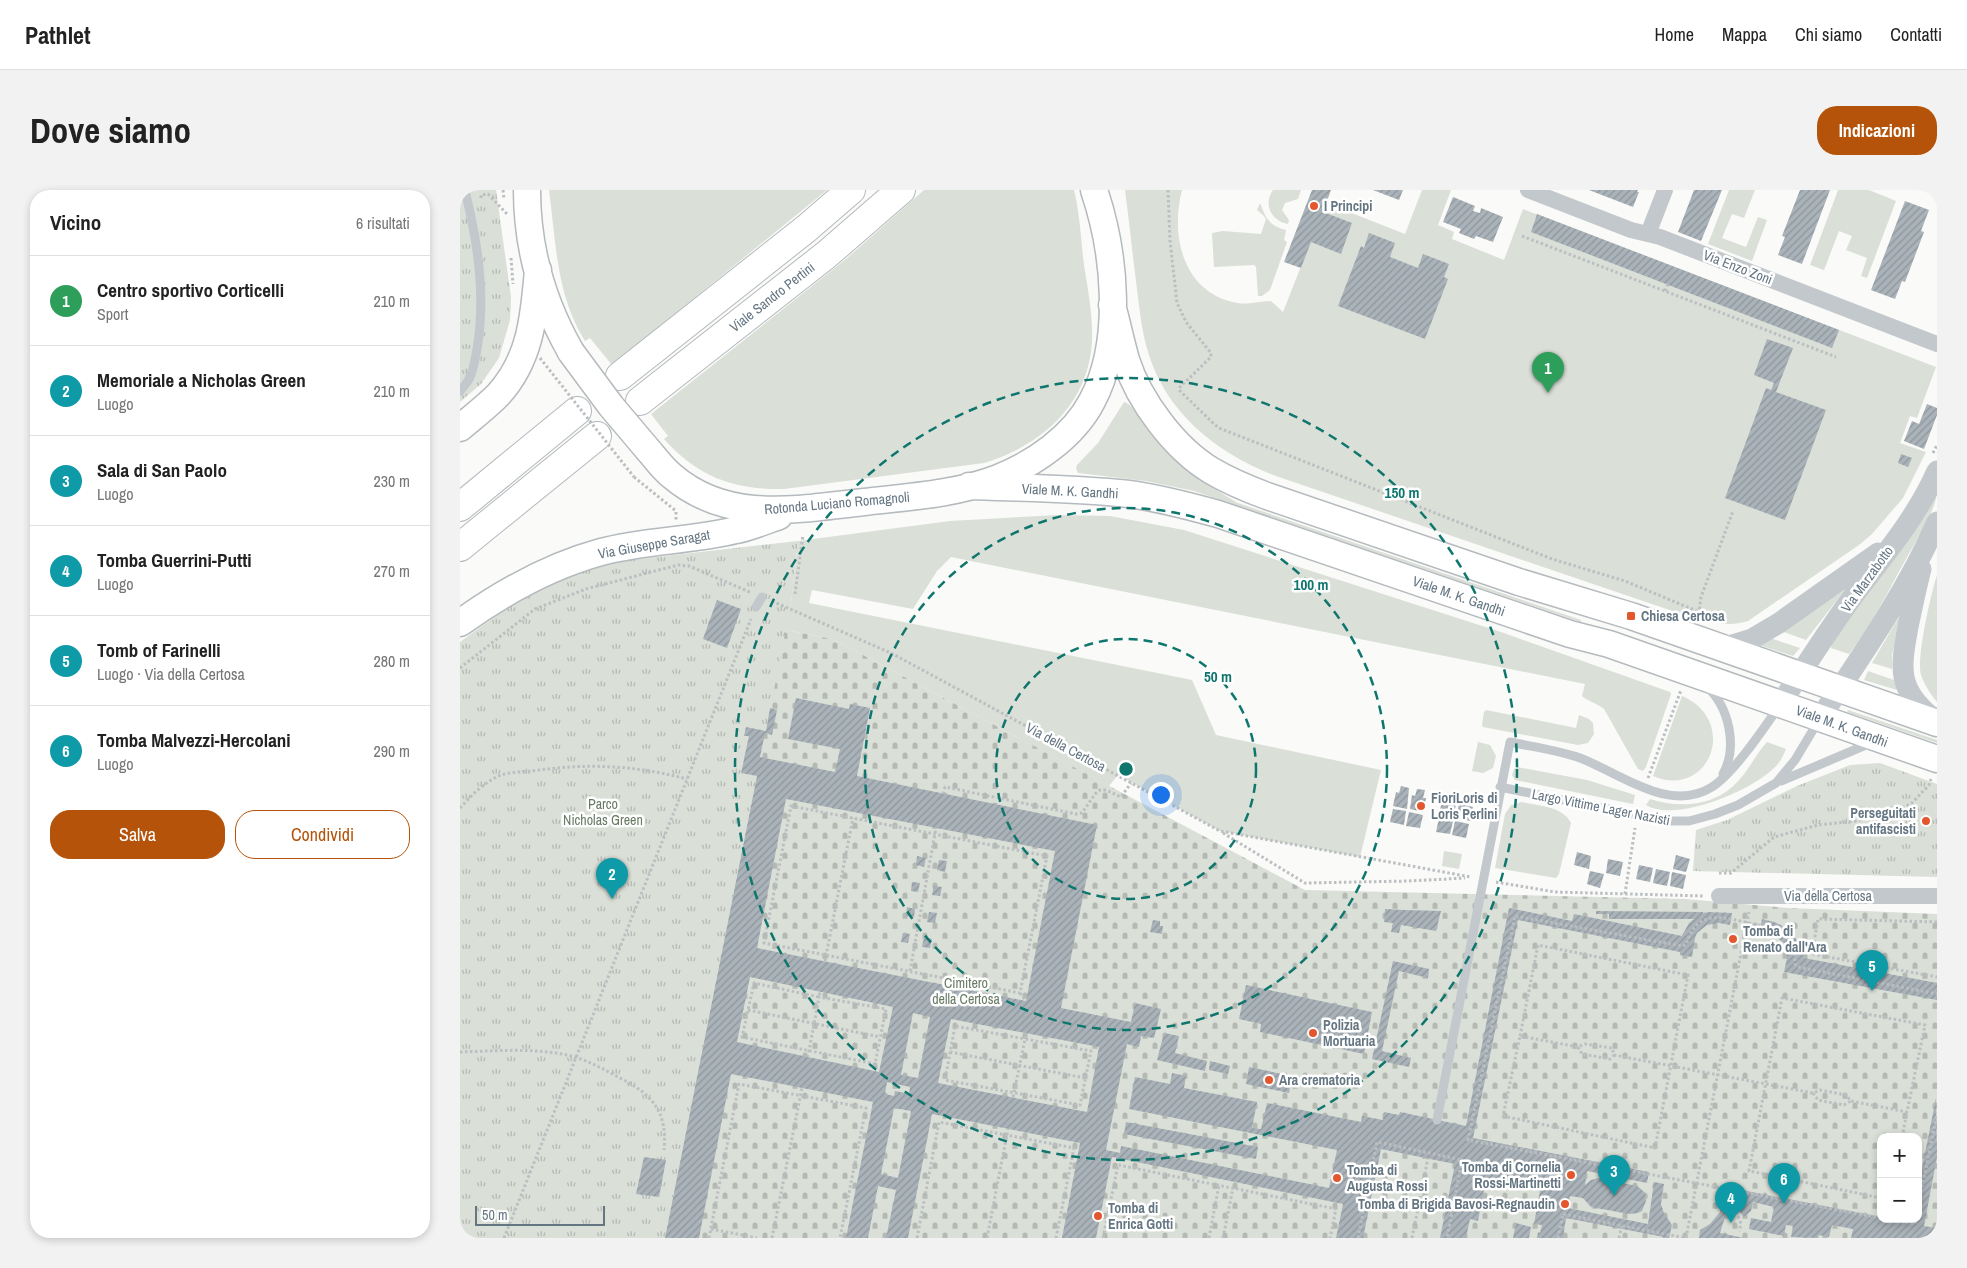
<!DOCTYPE html>
<html lang="it">
<head>
<meta charset="utf-8">
<style>
  body { margin:0; font-family:"Archivo Narrow",sans-serif; background:#f2f2f2; color:#222 }
  .controls { position:absolute; right:15px; bottom:15px; display:grid; overflow:hidden; border-radius:10px; box-shadow:0 2px 8px #0003 }
  .controls button { width:45px; height:45px; display:grid; place-items:center; padding:0; border:0; border-bottom:1px solid #e0e0e0; background:#fff; color:#222; font:25px sans-serif }
  .scale { position:absolute; left:15px; bottom:12px; width:130px; box-sizing:border-box; padding-left:5px; border:2px solid #657683; border-top:0; font-size:14px; line-height:18px; white-space:nowrap; color:#657683; -webkit-text-stroke:4px #fff; paint-order:stroke }
  .you { position:absolute; left:700px; top:604px; width:18px; height:18px; margin:-12px; border:4px solid #fff; border-radius:50%; background:#1a73e8; box-shadow:0 0 0 8px #1a73e833 }
  .badge { display:grid; place-items:center; width:32px; height:32px; border-radius:50%; background:#b45309; color:#fff; font-size:16px; font-weight:700 }
  .pin { position:absolute; translate:-50% -41px; filter:drop-shadow(0 1px 2px #0008) }
  .pin::after { content:''; position:absolute; top:26px; width:18px; height:15px; background:inherit; clip-path:polygon(0 0,100% 0,50% 100%) }
  .list { margin:0; padding:0; list-style:none }
  h2 { display:flex; justify-content:space-between; align-items:center; height:65px; margin:0; padding:0 20px; font-size:21px }
  h2 small { font-size:16px; font-weight:400; color:#767676 }
  .list li { display:grid; grid-template-columns:32px 1fr auto; gap:15px; align-items:center; box-sizing:border-box; height:90px; padding:0 20px; border-top:1px solid #e0e0e0 }
  .list b { display:block; font-size:19px; white-space:nowrap }
  .list p { margin:0; font-size:16px; white-space:nowrap; color:#767676 }
  .list em { font-size:16px; font-style:normal; color:#767676 }
  .actions { display:flex; gap:10px; padding:15px 20px }
  .actions a { flex:1; padding:11px 0; border:1px solid #b45309; border-radius:20px; text-align:center; font-size:18px; color:#b45309 }
  .actions .main { background:#b45309; color:#fff }
  .map { position:relative; flex:none; width:1477px; height:1048px; overflow:hidden; border-radius:20px }
  header { display:flex; align-items:center; gap:30px; box-sizing:border-box; height:70px; padding:0 25px; background:#fff; border-bottom:1px solid #e0e0e0 }
  header strong { font-size:24px }
  nav { display:flex; gap:28px; margin-inline-start:auto; font-size:18px }
  .intro { display:flex; align-items:center; justify-content:space-between; box-sizing:border-box; height:120px; padding:0 30px }
  h1 { margin:0; font-size:35px }
  .button { padding:12px 22px; border-radius:20px; background:#b45309; color:#fff; font-size:18px; font-weight:700 }
  main { display:flex; gap:30px; padding:0 30px }
  aside { flex:1; background:#fff; border-radius:20px; box-shadow:0 2px 8px #0003 }
  .map>svg:first-child { display:block }
</style>
</head>
<body>
<header>
<strong>Pathlet</strong>
<nav><a>Home</a><a>Mappa</a><a>Chi siamo</a><a>Contatti</a></nav>
</header>
<div class="intro"><h1>Dove siamo</h1><a class="button">Indicazioni</a></div>
<main>
<aside>
<h2>Vicino<small>6 risultati</small></h2>
<ul class="list">
<li><span class="badge" style="background:#2e9e5b">1</span><div><b>Centro sportivo Corticelli</b><p>Sport</p></div><em>210 m</em></li>
<li><span class="badge" style="background:#0f9aa8">2</span><div><b>Memoriale a Nicholas Green</b><p>Luogo</p></div><em>210 m</em></li>
<li><span class="badge" style="background:#0f9aa8">3</span><div><b>Sala di San Paolo</b><p>Luogo</p></div><em>230 m</em></li>
<li><span class="badge" style="background:#0f9aa8">4</span><div><b>Tomba Guerrini-Putti</b><p>Luogo</p></div><em>270 m</em></li>
<li><span class="badge" style="background:#0f9aa8">5</span><div><b>Tomb of Farinelli</b><p>Luogo · Via della Certosa</p></div><em>280 m</em></li>
<li><span class="badge" style="background:#0f9aa8">6</span><div><b>Tomba Malvezzi-Hercolani</b><p>Luogo</p></div><em>290 m</em></li>
</ul>
<div class="actions"><a class="main">Salva</a><a>Condividi</a></div>
</aside>
<div class="map">
<svg width="1477" height="1048" viewBox="0 0 1477 1048">
  <defs>
    <pattern id="cemetery-stones" width="16" height="16" patternUnits="userSpaceOnUse" patternTransform="scale(1.25)"><rect width="16" height="16" fill="#dadfd7"/><path d="M2 7V4a2 2 0 0 1 4 0v3zM10 15v-3a2 2 0 0 1 4 0v3z" fill="#b4b9b4"/></pattern>
    <pattern id="park-tufts" width="24" height="20" patternUnits="userSpaceOnUse" patternTransform="scale(1.25)"><rect width="24" height="20" fill="#dadfd7"/><path d="M3 7l-1-3M5 7V3M7 7l1-3M15 17l-1-3M17 17v-4M19 17l1-3" fill="none" stroke="#b4b9b4"/></pattern>
    <pattern id="building-hatch" width="6" height="6" patternUnits="userSpaceOnUse" patternTransform="scale(1.25)"><rect width="6" height="6" fill="#aab3b9"/><path d="M-1 1l2-2M0 6l6-6M5 7l2-2" fill="none" stroke="#8e969c"/></pattern>
  </defs>
  <rect width="100%" height="100%" fill="#fafaf8"/>
  <path fill="#dadfd7" d="M89,0H367L152,175L130,148L125,151C96,105 96,52 89,0Z
    M464,0H614C620,24 621,51 624,75C628,100 633,126 632,151C629,214 581,256 524,273L324,299C274,300 238,287 204,249L208,246L191,224L386,69Z
    M665,0H722C710,46 723,103 777,113C789,115 799,111 811,111L823,122L866,13L945,44L962,0H991L978,35L994,42L992,49L1044,70L1063,19L1476,177L1457,228L1450,226L1440,253L1466,262L1443,308L1412,344L1399,355L1288,431C1269,437 1255,433 1237,427L1236,429L813,285C756,262 706,223 688,162C681,139 679,114 676,91C672,60 669,30 665,0Z
    M813,0H841L838,9L825,13L822,20L829,30L828,34C811,31 803,14 813,0Z
    M1269,0H1295L1284,28L1272,24L1262,48L1286,57L1298,27L1307,30L1292,71L1248,54Z
    M1378,0H1409L1436,11L1407,88L1401,86L1407,68L1386,60L1392,46L1379,41L1364,80L1350,75Z
    M800,13C806,28 808,35 826,40L824,50L827,52L810,100L802,106H798L796,77L794,75L754,77L752,43L763,41L801,44L806,29L803,25L797,20Z
    M664,212C673,213 686,238 693,247C716,276 746,294 778,313L1121,430V432L734,301L686,291L618,283L616,278L617,275L638,253Z
    M1477,300C1477,320 1456,350 1446,369C1428,401 1412,435 1389,464L1371,458L1373,451Z
    M598,325L650,326L724,340L1041,442L1210,502L1211,504L1186,577L1183,581L1178,579L1144,519C1137,513 1127,511 1122,506L1125,494L491,367L477,381L453,419L352,400L349,413L732,490L756,545L921,580L900,667L760,641L658,585L649,596L373,449L325,440L331,413L338,351L490,331Z
    M1477,385V512C1471,505 1464,494 1461,485C1456,469 1471,403 1477,385Z
    M1387,397L1346,450L1321,441Z
    M1440,425L1441,428L1432,465V479L1412,473Z
    M1310,448L1340,458L1333,466L1302,456V454Z
    M1408,481L1434,490L1437,500L1404,490Z
    M1222,506C1280,531 1249,610 1193,586Z
    M1026,520L1116,538L1119,525L1129,529L1133,533L1134,544L1128,553L1118,555L1023,537L1022,535L1024,522Z
    M1388,520L1477,550V553L1387,522Z
    M1018,552L1030,555L1036,566L1033,578L1023,583L1012,581Z
    M1307,552L1326,559C1323,566 1320,573 1314,578C1291,601 1215,633 1186,615L1190,609C1221,619 1257,616 1279,590C1290,578 1296,564 1307,552Z
    M1057,577L1127,590L1175,605L1173,614L1055,590L1052,585L1054,579Z
    M1062,612C1078,616 1103,616 1111,633L1099,684L1096,688L1035,678L1045,624L1051,615Z
    M984,661L1002,664L999,679L982,676Z"/>
  <path fill="url(#cemetery-stones)" fill-rule="evenodd" d="M325,440L373,449L845,700L1226,709L1329,718L1477,724V1048H205L297,586L281,583L288,547L284,546L286,537L305,541ZM1421,947H1458V1029H1421Z"/>
  <path fill="url(#park-tufts)" d="M0,0H36L51,107L50,130L39,168L21,194L0,212Z
    M338,351L331,413L306,541L286,537L284,545L289,546L281,582L297,586L205,1048H0V452L78,395L117,380L161,371Z
    M1420,573L1477,594V687L1233,681L1236,640L1267,630L1337,596L1390,575Z"/>
  <path fill="url(#building-hatch)" fill-rule="evenodd" d="M852,0H871L863,22L892,33L881,64L851,52L841,78L824,72Z
    M913,0H943L939,10Z
    M1129,0H1178L1177,2H1179L1173,17Z
    M1234,0H1262L1241,51L1218,42Z
    M1340,0H1370L1342,74L1318,65L1325,47L1322,46Z
    M993,7L1015,16L1013,21L1020,23L1021,18L1043,27L1033,52L1016,46L1014,49L999,43L1001,39L983,32Z
    M1445,11L1469,20L1461,41L1464,42L1445,92L1442,91L1435,109L1411,100Z
    M1077,24L1379,140L1372,158L1071,42Z
    M909,43L935,53L930,67L958,78L963,64L989,74L984,87L988,89L965,149L878,116L901,56L904,58Z
    M1307,149L1333,158L1316,202L1366,220L1325,330L1265,308L1306,198L1311,200L1314,193L1294,185Z
    M1467,214L1477,218V225L1464,259L1444,251L1452,231L1459,234Z
    M1441,264L1452,268L1448,277L1438,273Z
    M257,410L281,419L267,458L243,449Z
    M336,508L389,519L390,514L410,518L397,586L637,635L601,818L671,832L675,813L701,819L694,848L681,846L679,857L667,854L646,960L660,963L661,956L869,998L877,960L669,919L675,887L710,894L712,883L726,886L724,898L797,912L792,938L801,939L807,913L901,932L902,926L923,930L924,922L939,925L940,922L1006,936L1049,718L1112,731L1114,724L1222,746L1229,733L1234,729H1149V724H1136V721L1243,722V724L1248,722L1272,723L1270,735L1259,733L1247,735L1237,743L1235,748L1232,767L1220,765V762L1058,730L1013,948L1189,982L1187,993L1127,981L1125,995L1131,990L1138,988L1177,996L1181,999L1185,1003L1186,1011L1182,1021L1178,1023L1169,1024L1131,1017L1123,1008L1110,1006L1108,1018L1188,1034L1194,992L1204,994L1201,1014L1204,1023L1212,1035L1209,1048L1106,1028L1103,1048H1077L1078,1042L1080,1043L1082,1035L1074,1034L1080,1001L1026,989L1018,1031L1010,1029L1006,1048H980L995,974L921,959L903,1048H876L883,1014L652,967L636,1048H602L620,953L472,924L448,1048H426L436,1000L418,996L408,1048H386L413,912L271,884L239,1048H205L297,586L281,583L289,546H284L286,537L306,541L310,518L317,520L312,545L305,543L300,567L375,582L380,559L328,549ZM326,609L595,661L566,811L297,758ZM290,787L433,817L419,882L277,852ZM453,823L470,827L458,888L441,885ZM491,829L639,857L627,922L478,893ZM427,892L450,897L449,904L435,901L434,906L425,904ZM434,918L451,921L438,988L421,984Z
    M941,596L949,598L947,619L933,616L936,602L939,603Z
    M957,599L965,600L963,608H966L963,622L950,619L952,605L955,606Z
    M986,604L994,606L993,613L996,614L993,628L979,625L982,611L985,612Z
    M999,614L1013,617L1010,631L996,628Z
    M933,619L946,621L944,635L930,632Z
    M949,622L963,625L960,638L946,636Z
    M979,628L993,631L990,644L976,642Z
    M995,631L1009,634L1006,648L992,645Z
    M1117,662L1131,666L1129,679L1114,675Z
    M1216,665L1230,669L1226,682L1213,679Z
    M457,666L466,668L464,677L456,675Z
    M1148,669L1163,672L1160,686L1146,683Z
    M479,670L487,671L485,682L477,680Z
    M1179,675L1193,678L1190,692L1176,689Z
    M1196,679L1210,682L1207,696L1193,693Z
    M1130,681L1144,684L1140,698L1127,694Z
    M1212,682L1226,685L1223,699L1210,696Z
    M452,692L460,693L458,702L451,701Z
    M474,696L482,697L480,706L472,705Z
    M447,717L455,719L454,727L446,726Z
    M925,719L944,720L981,721L976,741L941,735L939,743L931,742L933,733L924,732Z
    M469,722L477,723L475,733L467,732Z
    M1302,729L1314,732L1329,739L1336,749L1339,757L1346,759L1344,768L1477,793V810L1324,782L1327,768L1326,755L1314,745L1300,741Z
    M693,730L700,731V736H703L702,744L690,742Z
    M443,743L450,744L448,753L441,752Z
    M464,747L472,749L470,758L462,757Z
    M933,771L969,779L968,788L939,781L922,861L951,868L949,877L912,869Z
    M786,795L912,822L904,864L800,842L801,834L779,829Z
    M704,843L719,846L715,863L747,871L745,881L697,870Z
    M750,871L770,876L768,884L749,880Z
    M789,877L832,886L829,903L786,894Z
    M1476,908L1477,967L1464,1036L1477,1038V1048H1391L1393,1039L1372,1035L1369,1047L1359,1045L1358,1048L1331,1047L1333,1036L1326,1035L1324,1046L1289,1039L1291,1028L1311,1032L1314,1017L1293,1012L1291,1021L1284,1027L1279,1021L1281,1011L1274,1009L1271,1025L1266,1024L1260,1043L1284,1048H1239L1240,1040L1250,1034L1260,1022L1264,1003L1281,1006L1282,1000L1421,1027V1029L1451,1033L1452,1029H1458V998Z
    M666,932L798,957L796,969L664,944Z
    M184,967L206,970L199,1007L176,1004Z
    M1056,1033L1071,1037L1069,1048H1053Z"/>
  <g fill="none" stroke-linecap="round" stroke-linejoin="round">
    <defs>
      <path id="primary" d="M67,0C67,57 83,113 111,162
        M652,115C657,133 661,152 666,170C679,211 715,259 752,281C769,291 788,299 807,306L1059,392L1171,426L1477,533
        M0,238C13,227 26,217 38,205C71,169 74,126 78,80
        M189,261C196,269 203,279 212,286C268,334 338,319 404,312C447,307 497,304 538,288C574,274 614,246 632,211C664,151 655,62 634,0
        M509,296C562,298 616,298 669,304C699,308 729,316 758,324L1110,444L1149,454L1477,569
        M0,433C43,402 90,376 141,362C186,350 232,351 276,340C291,337 305,331 319,326"/>
      <path id="trunk" d="M160,186L347,38L391,0
        M180,211L366,65L441,0
        M0,317L117,221
        M0,357L137,246"/>
    </defs>
    <use href="#primary" stroke="#b5babe" stroke-width="29"/>
    <use href="#trunk" stroke="#b4b9bd" stroke-width="30"/>
    <path stroke="#bbbfc2" stroke-width="3" stroke-dasharray="2.5 2.5" stroke-linecap="butt" d="M43,0L44,9
      M708,0L710,51L717,113L726,132L751,163V167L720,197L719,200L753,233L759,238L1092,369L1165,391L1239,422
      M21,8V5L28,4L47,24
      M1062,46L1376,167
      M51,68L53,94
      M1205,101L1208,94
      M1473,263L1477,255
      M174,287L216,321V330
      M335,404L343,345
      M312,411L431,463L760,641L1011,687
      M1238,429L1241,407L1273,321
      M0,478L75,419L126,399L218,375L229,376L292,403
      M1188,588L1221,500
      M483,604L485,597L616,624L622,623L635,604L640,600H646L661,607L671,593
      M331,616L587,666L560,803L304,753Z
      M0,618C12,605 24,592 41,585C50,582 62,582 72,581C126,573 174,575 227,589
      M763,643L845,693L949,691L1005,688
      M1259,683H1271L1314,647L1358,635L1396,631L1426,624L1451,614L1469,595L1471,589
      M1036,692L1095,702L1244,706
      M1165,704L1175,638
      M1477,732L1358,729L1352,764L1477,787
      M365,771L393,628
      M450,781L476,638
      M560,803L566,811
      M288,820L420,847
      M1060,846L1078,755L1228,785L1195,958L1043,926L1060,846L1118,857L1125,854L1152,858L1154,865L1353,903L1360,900L1386,905L1391,911L1447,922L1465,835L1322,808L1289,981L1421,1008
      M1118,857L1122,864L1150,869L1154,865
      M0,862C38,861 78,857 115,867C131,872 145,880 160,888C192,904 208,922 204,960
      M490,862L625,888
      M347,867L349,861L359,807L426,819L415,874L282,847L294,793L359,807L360,802
      M1353,903L1358,910L1384,915L1391,911
      M553,907L554,903L565,849L631,861L620,915L485,890L495,836L565,849L566,843
      M1442,947L1447,922
      M1279,1002L1276,1020L1281,1034L1279,1041
      M1458,1017L1477,924
      M1421,1028L1008,950L1055,726L1222,756L1226,755C1236,718 1264,727 1293,734C1304,736 1317,737 1326,746C1334,754 1335,763 1335,774L1338,777L1477,804
      M1426,1029L1455,1034L1456,1029
      M251,1039L297,1048
      M44,1048L291,429
      M249,1048L279,894L406,918L380,1048
      M312,1048L342,898
      M457,1048L479,932L614,958L596,1048
      M527,1048L548,939
      M643,1048L658,975L876,1019L870,1048
      M749,1048L759,995
      M763,1048L773,998
      M898,1048L917,952L1002,970L987,1048
      M952,1048L968,968
      M1098,1048L1103,1024L1225,1048
      M1159,1048L1162,1035
      M1226,1048L1289,722"/>
    <path stroke="#c3c8cc" stroke-width="9" d="M0,201C3,197 7,193 9,189C14,180 15,169 17,159C26,106 18,53 5,1
      M296,417L302,407
      M1247,497C1269,517 1278,557 1263,584
      M1321,591L1413,552
      M1040,597L1207,631H1229L1255,624L1278,615L1316,593L1335,570L1359,530
      M977,930L1050,552C1073,557 1098,560 1120,568C1160,583 1209,624 1252,597C1274,583 1304,538 1320,515"/>
    <path stroke="#c3c8cc" stroke-width="16" d="M1068,0L1171,40L1200,47L1477,154
      M1188,44L1205,0
      M1259,706H1477"/>
    <path stroke="#c3c8cc" stroke-width="21" d="M1461,379C1456,398 1452,418 1448,437C1440,480 1437,500 1475,530
      M1259,455L1269,456L1292,449L1319,433L1418,363
      M1321,513C1345,477 1368,440 1394,405C1424,365 1457,327 1477,281
      M1360,528C1402,465 1447,401 1477,332"/>
    <use href="#primary" stroke="#fff" stroke-width="26"/>
    <use href="#trunk" stroke="#fff" stroke-width="28"/>
    <defs>
      <path id="primary-bridge" d="M111,162L151,216L189,261"/>
    </defs>
    <use href="#primary-bridge" stroke="#b5babe" stroke-width="29" stroke-linecap="butt"/>
    <path stroke="#bbbfc2" stroke-width="3" stroke-dasharray="2.5 2.5" stroke-linecap="butt" d="M80,168L174,287"/>
    <use href="#primary-bridge" stroke="#fff" stroke-width="26"/>
  </g>
  <g fill="none" stroke="#0f766e" stroke-width="2.5" stroke-dasharray="9 6">
    <circle cx="666" cy="579" r="130"/>
    <circle cx="666" cy="579" r="261"/>
    <circle cx="666" cy="579" r="391"/>
  </g>
  <g fill="#e4572e" stroke="#fff" stroke-width="2">
    <circle cx="854" cy="16" r="5"/>
    <rect x="1166" y="421" width="10" height="10" rx="2.5"/>
    <circle cx="961" cy="616" r="5"/>
    <circle cx="1466" cy="631" r="5"/>
    <circle cx="1273" cy="749" r="5"/>
    <circle cx="853" cy="843" r="5"/>
    <circle cx="809" cy="890" r="5"/>
    <circle cx="1111" cy="985" r="5"/>
    <circle cx="877" cy="988" r="5"/>
    <circle cx="1105" cy="1014" r="5"/>
    <circle cx="638" cy="1026" r="5"/>
  </g>
  <g text-anchor="middle" dominant-baseline="central" stroke-width="5" stroke-linejoin="round" paint-order="stroke">
    <g font-size="14" font-weight="bold" fill="#657683" stroke="#fff" text-anchor="start">
      <text x="864" y="16">I Principi</text>
      <text x="1181" y="426">Chiesa Certosa</text>
      <text x="971" y="608">FioriLoris di<tspan x="971" dy="16">Loris Perlini</tspan></text>
      <text x="1456" y="623" text-anchor="end">Perseguitati<tspan x="1456" dy="16">antifascisti</tspan></text>
      <text x="1283" y="741">Tomba di<tspan x="1283" dy="16">Renato dall'Ara</tspan></text>
      <text x="863" y="835">Polizia<tspan x="863" dy="16">Mortuaria</tspan></text>
      <text x="819" y="890">Ara crematoria</text>
      <text x="1101" y="977" text-anchor="end">Tomba di Cornelia<tspan x="1101" dy="16">Rossi-Martinetti</tspan></text>
      <text x="887" y="980">Tomba di<tspan x="887" dy="16">Augusta Rossi</tspan></text>
      <text x="1095" y="1014" text-anchor="end">Tomba di Brigida Bavosi-Regnaudin</text>
      <text x="648" y="1018">Tomba di<tspan x="648" dy="16">Enrica Gotti</tspan></text>
    </g>
    <g font-size="14" fill="#657683" stroke="#fff">
      <text transform="translate(1278 77) rotate(21)">Via Enzo Zoni</text>
      <text transform="translate(312 107) rotate(-38)">Viale Sandro Pertini</text>
      <text transform="translate(610 301) rotate(3)">Viale M. K. Gandhi</text>
      <text transform="translate(377 313) rotate(-5)">Rotonda Luciano Romagnoli</text>
      <text transform="translate(194 354) rotate(-10)">Via Giuseppe Saragat</text>
      <text transform="translate(1407 389) rotate(-54)">Via Marzabotto</text>
      <text transform="translate(999 406) rotate(19)">Viale M. K. Gandhi</text>
      <text transform="translate(1382 536) rotate(20)">Viale M. K. Gandhi</text>
      <text transform="translate(606 557) rotate(28)">Via della Certosa</text>
      <text transform="translate(1141 617) rotate(11)">Largo Vittime Lager Nazisti</text>
      <text x="1368" y="706">Via della Certosa</text>
    </g>
    <g font-size="14" fill="#687a64" stroke="#fff">
      <text x="143" y="614">Parco<tspan x="143" dy="16">Nicholas Green</tspan></text>
      <text x="506" y="793">Cimitero<tspan x="506" dy="16">della Certosa</tspan></text>
    </g>
  </g>
  <circle cx="666" cy="579" r="8" fill="#0f766e" stroke="#fff" stroke-width="2.5"/>
  <g font-size="15" text-anchor="middle" font-weight="bold" fill="#0f766e" stroke="#fff" stroke-width="5" stroke-linejoin="round" paint-order="stroke">
    <text x="942" y="308">150 m</text>
    <text x="851" y="400">100 m</text>
    <text x="758" y="492">50 m</text>
  </g>
</svg>
<div class="controls">
<button>+</button>
<button>−</button>
</div>
<div class="scale">50 m</div>
<div class="you"></div>
<div class="pin badge" style="left:1088px;top:203px;background:#2e9e5b">1</div>
<div class="pin badge" style="left:152px;top:709px;background:#0f9aa8">2</div>
<div class="pin badge" style="left:1154px;top:1006px;background:#0f9aa8">3</div>
<div class="pin badge" style="left:1271px;top:1033px;background:#0f9aa8">4</div>
<div class="pin badge" style="left:1412px;top:801px;background:#0f9aa8">5</div>
<div class="pin badge" style="left:1324px;top:1014px;background:#0f9aa8">6</div>
</div>
</main>
</body>
</html>
